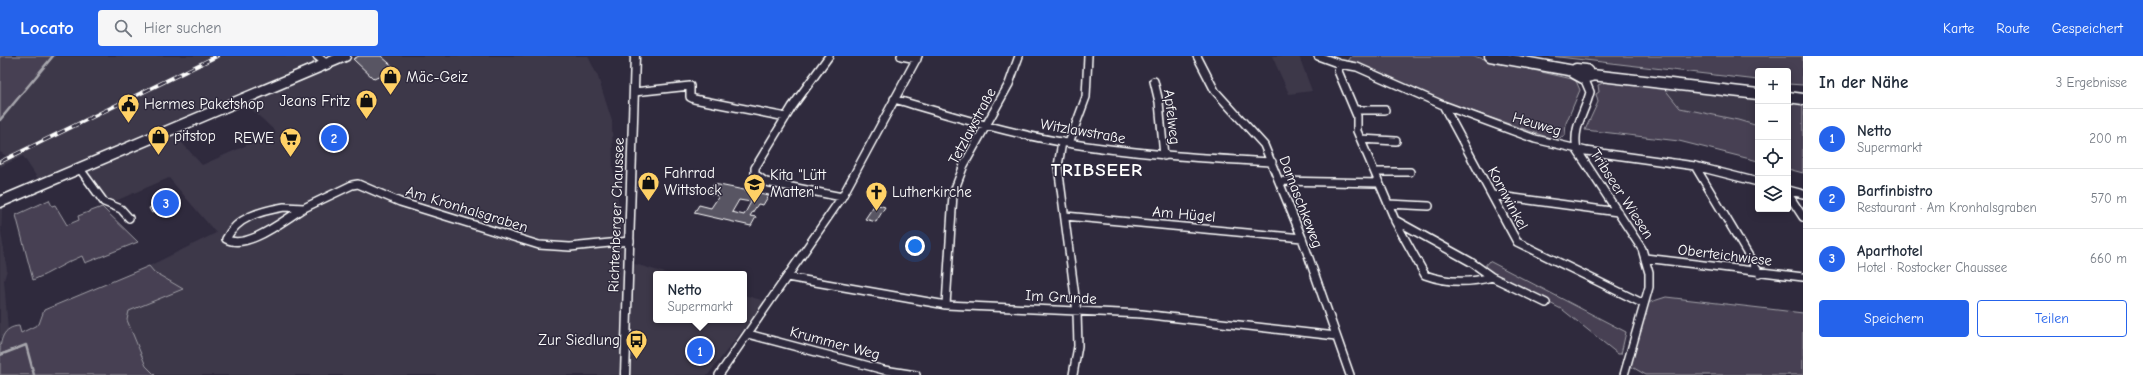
<!DOCTYPE html>
<html lang="de">
<head>
<meta charset="utf-8">
<style>
  body { margin:0; font-family:"Comic Neue",sans-serif; background:#f6f6f7; color:#1f2937 }
  .controls { position:absolute; right:12px; top:12px; display:grid; overflow:hidden; border-radius:4px; box-shadow:0 2px 10px #0003 }
  .controls button { width:36px; height:36px; display:grid; place-items:center; padding:0; border:0; border-bottom:1px solid #e0e1e3; background:#fff; color:#1f2937; font:20px sans-serif }
  .you { position:absolute; left:915px; top:190px; width:14px; height:14px; margin:-10px; border:3px solid #fff; border-radius:50%; background:#1a73e8; box-shadow:0 0 0 6px #1a73e833 }
  .badge { display:grid; place-items:center; width:26px; height:26px; border-radius:50%; background:#2563eb; color:#fff; font-size:13px; font-weight:700 }
  .pin { position:absolute; translate:-50% -50%; border:2px solid #fff; box-shadow:0 1px 4px #0006 }
  .popup { position:absolute; left:653px; top:215px; width:94px; height:52px; box-sizing:border-box; display:grid; place-content:center; border-radius:4px; background:#fff; filter:drop-shadow(0 1px 3px #0005); font-size:13px; white-space:nowrap; color:#747a83 }
  .popup b { font-size:15px; color:#1f2937 }
  .popup::after { content:''; position:absolute; left:50%; top:100%; margin-left:-8px; border:8px solid transparent; border-top-color:#fff }
  .list { margin:0; padding:0; list-style:none }
  h2 { display:flex; justify-content:space-between; align-items:center; height:52px; margin:0; padding:0 16px; font-size:17px }
  h2 small { font-size:13px; font-weight:400; color:#747a83 }
  .list li { display:grid; grid-template-columns:26px 1fr auto; gap:12px; align-items:center; box-sizing:border-box; height:60px; padding:0 16px; border-top:1px solid #e0e1e3 }
  .list b { display:block; font-size:15px; white-space:nowrap }
  .list p { margin:0; font-size:13px; white-space:nowrap; color:#747a83 }
  .list em { font-size:13px; font-style:normal; color:#747a83 }
  .actions { display:flex; gap:8px; padding:12px 16px }
  .actions a { flex:1; padding:9px 0; border:1px solid #2563eb; border-radius:4px; text-align:center; font-size:14px; color:#2563eb }
  .actions .main { background:#2563eb; color:#fff }
  .icon { flex:none; width:22px; height:22px; fill:none; stroke:currentColor; stroke-width:2; stroke-linecap:round; stroke-linejoin:round }
  .map { position:relative; flex:none; width:1803px; height:319px; overflow:hidden }
  header { display:flex; align-items:center; gap:24px; box-sizing:border-box; height:56px; padding:0 20px; background:#2563eb; color:#fff }
  header strong { font-size:19px }
  nav { display:flex; gap:22px; margin-inline-start:auto; font-size:14px }
  .search { width:280px; height:36px; background:#f6f6f7; display:flex; align-items:center; gap:10px; box-sizing:border-box; padding:0 14px; border-radius:4px; color:#747a83; font-size:15px }
  main { display:flex }
  aside { flex:1; background:#fff }
  .map>svg:first-child { display:block }
</style>
</head>
<body>
<header>
<strong>Locato</strong>
<div class="search"><svg class="icon" aria-label="search" viewBox="0 0 24 24"><circle cx="10" cy="10" r="6"/><path d="M15 15l6 6"/></svg>Hier suchen</div>
<nav><a>Karte</a><a>Route</a><a>Gespeichert</a></nav>
</header>
<main>
<div class="map">
<svg width="1803" height="319" viewBox="0 0 1803 319">
  <rect width="100%" height="100%" fill="#2f2a3d"/>
  <filter id="ink" filterUnits="userSpaceOnUse"><feTurbulence type="fractalNoise" baseFrequency=".025" numOctaves="2"/><feDisplacementMap in="SourceGraphic" scale="8" xChannelSelector="R" yChannelSelector="G"/><feConvolveMatrix kernelMatrix="1 2 1 2 8 2 1 2 1" color-interpolation-filters="sRGB"/></filter>
  <g filter="url(#ink)">
    <path fill="#3c3749" d="M53,0H331L38,123L23,100L0,111V103L6,100L0,96V65Z
      M358,0H588L598,21L612,65L613,113L628,206L669,218H656V264H744V239L765,245L708,319H151L127,264L129,255L182,233L154,216L149,210L216,177L169,122L113,146L107,143L86,115L175,79L202,109L276,76L246,48Z
      M1272,0H1299L1312,35L1289,38Z
      M1663,31L1758,43V70L1738,64L1680,52Z
      M2,151L1,176L7,214L4,224L8,273L0,283V152Z"/>
    <path fill="#464152" stroke="#a2a0a8" d="M0,0H53L0,64Z
      M1352,0H1472L1572,23L1576,25L1580,34L1566,67L1565,79L1556,84L1442,45L1378,16L1348,5Z
      M1550,0H1803V29L1788,28V15H1758V24Z
      M1608,25L1663,31L1680,52L1738,64L1758,70V105L1679,85L1585,74L1598,46L1596,38L1599,36L1598,29Z
      M1788,45L1803,46V117L1788,113Z
      M49,144L52,150L55,149L67,169L79,164L78,160L102,151L138,186L85,207L82,200C64,207 51,217 33,224L16,159Z
      M1489,205L1626,276L1621,298H1618L1563,254L1483,212Z
      M149,210L154,216L183,233L129,255L127,264L146,310L155,319H0V299L15,293L0,298C0,284 3,271 19,270L21,277L39,268L44,254Z
      M1666,241L1803,257V319H1646L1627,308L1644,248Z"/>
    <g fill="none" stroke-linecap="round" stroke-linejoin="round">
      <path stroke="#a7a6ad" stroke-width="2.5" d="M0,64L53,0
        M0,299L26,289L34,319"/>
    </g>
    <path fill="#595564" stroke="#fff" fill-rule="evenodd" d="M359,0H381L396,13L374,23L353,3Z
      M714,128L769,139L763,149L758,148L750,160L756,161L751,170L694,157L699,149L711,152L719,140L708,137ZM739,144L751,146L744,159L732,156Z
      M170,143L177,153L164,158L161,153L152,157L149,152Z
      M875,148L885,151L876,166L865,163Z"/>
    <g fill="none" stroke-linecap="round" stroke-linejoin="round">
      <defs>
        <path id="minor" d="M317,0L327,8
          M829,0L792,51L755,112V118L766,126L842,141
          M901,0L917,3
          M1197,0L1215,35L1264,89L1302,182L1350,319
          M1318,0L1340,8L1357,11L1443,49L1535,83L1586,95L1695,110L1758,126
          M1340,8L1338,15L1357,60V75L1395,164L1471,206L1492,221L1546,247
          M1584,22L1590,36C1585,57 1572,71 1577,94L1642,193L1649,217V231L1624,319
          M1154,25L1159,46L1164,100
          M634,36L690,30V41L694,43L786,61
          M894,43C949,59 1004,76 1061,86C1131,98 1202,102 1272,106
          M1443,49L1517,186L1644,248
          M1355,54H1385
          M1361,83L1396,85
          M1062,86L1058,110L1077,256L1078,290L1073,319
          M1069,87L1086,41L1088,0
          M1695,110L1759,217
          M80,113L104,146L121,153L129,162
          M1375,116H1410
          M1279,125L1379,127
          M1788,134L1803,138
          M1788,138L1803,161
          M1492,139L1618,156
          M1388,148L1429,150
          M284,151L304,152C285,163 247,195 226,183C237,161 261,155 284,151Z
          M304,152L352,129L358,128L400,146L539,189L570,191L630,185
          M1065,160L1302,182
          M1395,165L1425,219C1447,227 1470,227 1492,221
          M1645,202L1803,221
          M787,221L946,249L1142,258L1336,280
          M946,249L953,138L964,109L1009,28L1019,0
          M748,278L884,314L916,319
          M719,319L842,141L918,0"/>
        <path id="tertiary" d="M625,319L635,0"/>
        <path id="secondary" d="M1490,0L1574,15
          M1576,13L1586,14L1592,20L1583,22L1574,17Z
          M1592,19L1758,38
          M1788,41L1803,43
          M0,146L345,0"/>
      </defs>
      <use href="#minor" stroke="#fff" stroke-width="10"/>
      <use href="#tertiary" stroke="#fff" stroke-width="11"/>
      <use href="#secondary" stroke="#fff" stroke-width="13"/>
      <use href="#minor" stroke="#2f2a3d" stroke-width="7"/>
      <use href="#tertiary" stroke="#2f2a3d" stroke-width="8"/>
      <use href="#secondary" stroke="#2f2a3d" stroke-width="10"/>
      <defs>
        <path id="rail" d="M0,106L217,0"/>
      </defs>
      <use href="#rail" stroke="#fff" stroke-width="4"/>
      <use href="#rail" stroke="#2f2a3d" stroke-width="2.5" stroke-dasharray="8" stroke-linecap="butt"/>
    </g>
  </g>
  <defs>
    <symbol id="shop-pin" viewBox="-11 -11 22 30"><path d="M0 17L-7.5 6A9.5 9.5 0 1 1 7.5 6Z" fill="#ffd166" stroke="#2f2a3d"/><path d="M-5-2.5h2.3a2.7 3.5 0 0 1 5.4 0H5L5.5 6h-11ZM-1.5-2.5h3a1.5 2.3 0 0 0-3 0Z" fill="#111"/></symbol>
    <symbol id="civic-pin" viewBox="-11 -11 22 30"><path d="M0 17L-7.5 6A9.5 9.5 0 1 1 7.5 6Z" fill="#ffd166" stroke="#2f2a3d"/><path d="M-.6-6.5H3V-4.5H.6V-3L4-1V1h2V6H-6V1h2V-1L-.6-3ZM-1.2 2.5V6h2.4V2.5Z" fill="#111"/></symbol>
    <symbol id="supermarket-pin" viewBox="-11 -11 22 30"><path d="M0 17L-7.5 6A9.5 9.5 0 1 1 7.5 6Z" fill="#ffd166" stroke="#2f2a3d"/><path d="M-6-5.5h2.5l.6 2H6L4.5 2H-2.5L-4.4-4H-6ZM-1.5 3.2a1.3 1.3 0 1 0 .1 0ZM3 3.2a1.3 1.3 0 1 0 .1 0Z" fill="#111"/></symbol>
    <symbol id="school-pin" viewBox="-11 -11 22 30"><path d="M0 17L-7.5 6A9.5 9.5 0 1 1 7.5 6Z" fill="#ffd166" stroke="#2f2a3d"/><path d="M0-5L7-2L0 1L-7-2ZM-4 1L0 2.5L4 1V4Q0 6-4 4Z" fill="#111"/></symbol>
    <symbol id="church-pin" viewBox="-11 -11 22 30"><path d="M0 17L-7.5 6A9.5 9.5 0 1 1 7.5 6Z" fill="#ffd166" stroke="#2f2a3d"/><path d="M-1.2-6h2.4v3.5h3.3v2.4h-3.3V6h-2.4V-.1h-3.3v-2.4h3.3Z" fill="#111"/></symbol>
    <symbol id="bus-pin" viewBox="-11 -11 22 30"><path d="M0 17L-7.5 6A9.5 9.5 0 1 1 7.5 6Z" fill="#ffd166" stroke="#2f2a3d"/><path d="M-5-6H5V4H4V6H2V4H-2V6H-4V4H-5ZM-3.5-4V0h7V-4ZM-3.5 1.2v1.5H-2V1.2ZM2 1.2v1.5H3.5V1.2Z" fill="#111"/></symbol>
  </defs>
  <g fill-rule="evenodd">
    <use href="#shop-pin" x="378" y="8" width="25" height="34"/>
    <use href="#shop-pin" x="354" y="32" width="25" height="34"/>
    <use href="#civic-pin" x="116" y="36" width="25" height="34"/>
    <use href="#shop-pin" x="146" y="68" width="25" height="34"/>
    <use href="#supermarket-pin" x="278" y="70" width="25" height="34"/>
    <use href="#shop-pin" x="636" y="114" width="25" height="34"/>
    <use href="#school-pin" x="742" y="116" width="25" height="34"/>
    <use href="#church-pin" x="864" y="124" width="25" height="34"/>
    <use href="#bus-pin" x="624" y="272" width="25" height="34"/>
  </g>
  <g text-anchor="middle" dominant-baseline="central" stroke-width="3" stroke-linejoin="round" paint-order="stroke">
    <g font-size="15" fill="#fff" stroke="#2f2a3d" text-anchor="start">
      <text x="406" y="21">Mäc-Geiz</text>
      <text x="350" y="45" text-anchor="end">Jeans Fritz</text>
      <text x="144" y="48">Hermes Paketshop</text>
      <text x="174" y="80">pitstop</text>
      <text x="274" y="82" text-anchor="end">REWE</text>
      <text x="664" y="117">Fahrrad<tspan x="664" dy="17">Wittstock</tspan></text>
      <text x="770" y="119">Kita "Lütt<tspan x="770" dy="17">Matten"</tspan></text>
      <text x="892" y="136">Lutherkirche</text>
      <text x="620" y="284" text-anchor="end">Zur Siedlung</text>
    </g>
    <g font-size="15" fill="#fff" stroke="#2f2a3d">
      <text transform="translate(1172 61) rotate(83)">Apfelweg</text>
      <text transform="translate(1537 68) rotate(17)">Heuweg</text>
      <text transform="translate(972 70) rotate(-62)">Tetzlawstraße</text>
      <text transform="translate(1083 75) rotate(10)">Witzlawstraße</text>
      <text transform="translate(1622 138) rotate(57)">Tribseer Wiesen</text>
      <text transform="translate(1508 142) rotate(62)">Kornwinkel</text>
      <text transform="translate(1301 146) rotate(69)">Damaschkeweg</text>
      <text transform="translate(467 153) rotate(17)">Am Kronhalsgraben</text>
      <text transform="translate(1184 158) rotate(5)">Am Hügel</text>
      <text transform="translate(616 159) rotate(-88)">Richtenberger Chaussee</text>
      <text transform="translate(1725 199) rotate(7)">Oberteichwiese</text>
      <text transform="translate(1061 241) rotate(3)">Im Grunde</text>
      <text transform="translate(835 287) rotate(15)">Krummer Weg</text>
    </g>
    <g font-size="19" font-weight="bold" letter-spacing="1" fill="#fff" stroke="#2f2a3d">
      <text x="1097" y="114">TRIBSEER</text>
    </g>
  </g>
</svg>
<div class="controls">
<button>+</button>
<button>−</button>
<button><svg class="icon" aria-label="locate" viewBox="0 0 24 24"><circle cx="12" cy="12" r="6"/><path d="M12 2v4M12 18v4M2 12h4M18 12h4"/></svg></button>
<button><svg class="icon" aria-label="layers" viewBox="0 0 24 24"><path d="M12 4l9 5-9 5-9-5zM3 14l9 5 9-5"/></svg></button>
</div>
<div class="you"></div>
<div class="pin badge" style="left:700px;top:295px">1</div>
<div class="popup"><b>Netto</b>Supermarkt</div>
<div class="pin badge" style="left:334px;top:82px">2</div>
<div class="pin badge" style="left:166px;top:147px">3</div>
</div>
<aside>
<h2>In der Nähe<small>3 Ergebnisse</small></h2>
<ul class="list">
<li><span class="badge">1</span><div><b>Netto</b><p>Supermarkt</p></div><em>200 m</em></li>
<li><span class="badge">2</span><div><b>Barfinbistro</b><p>Restaurant · Am Kronhalsgraben</p></div><em>570 m</em></li>
<li><span class="badge">3</span><div><b>Aparthotel</b><p>Hotel · Rostocker Chaussee</p></div><em>660 m</em></li>
</ul>
<div class="actions"><a class="main">Speichern</a><a>Teilen</a></div>
</aside>
</main>
</body>
</html>
